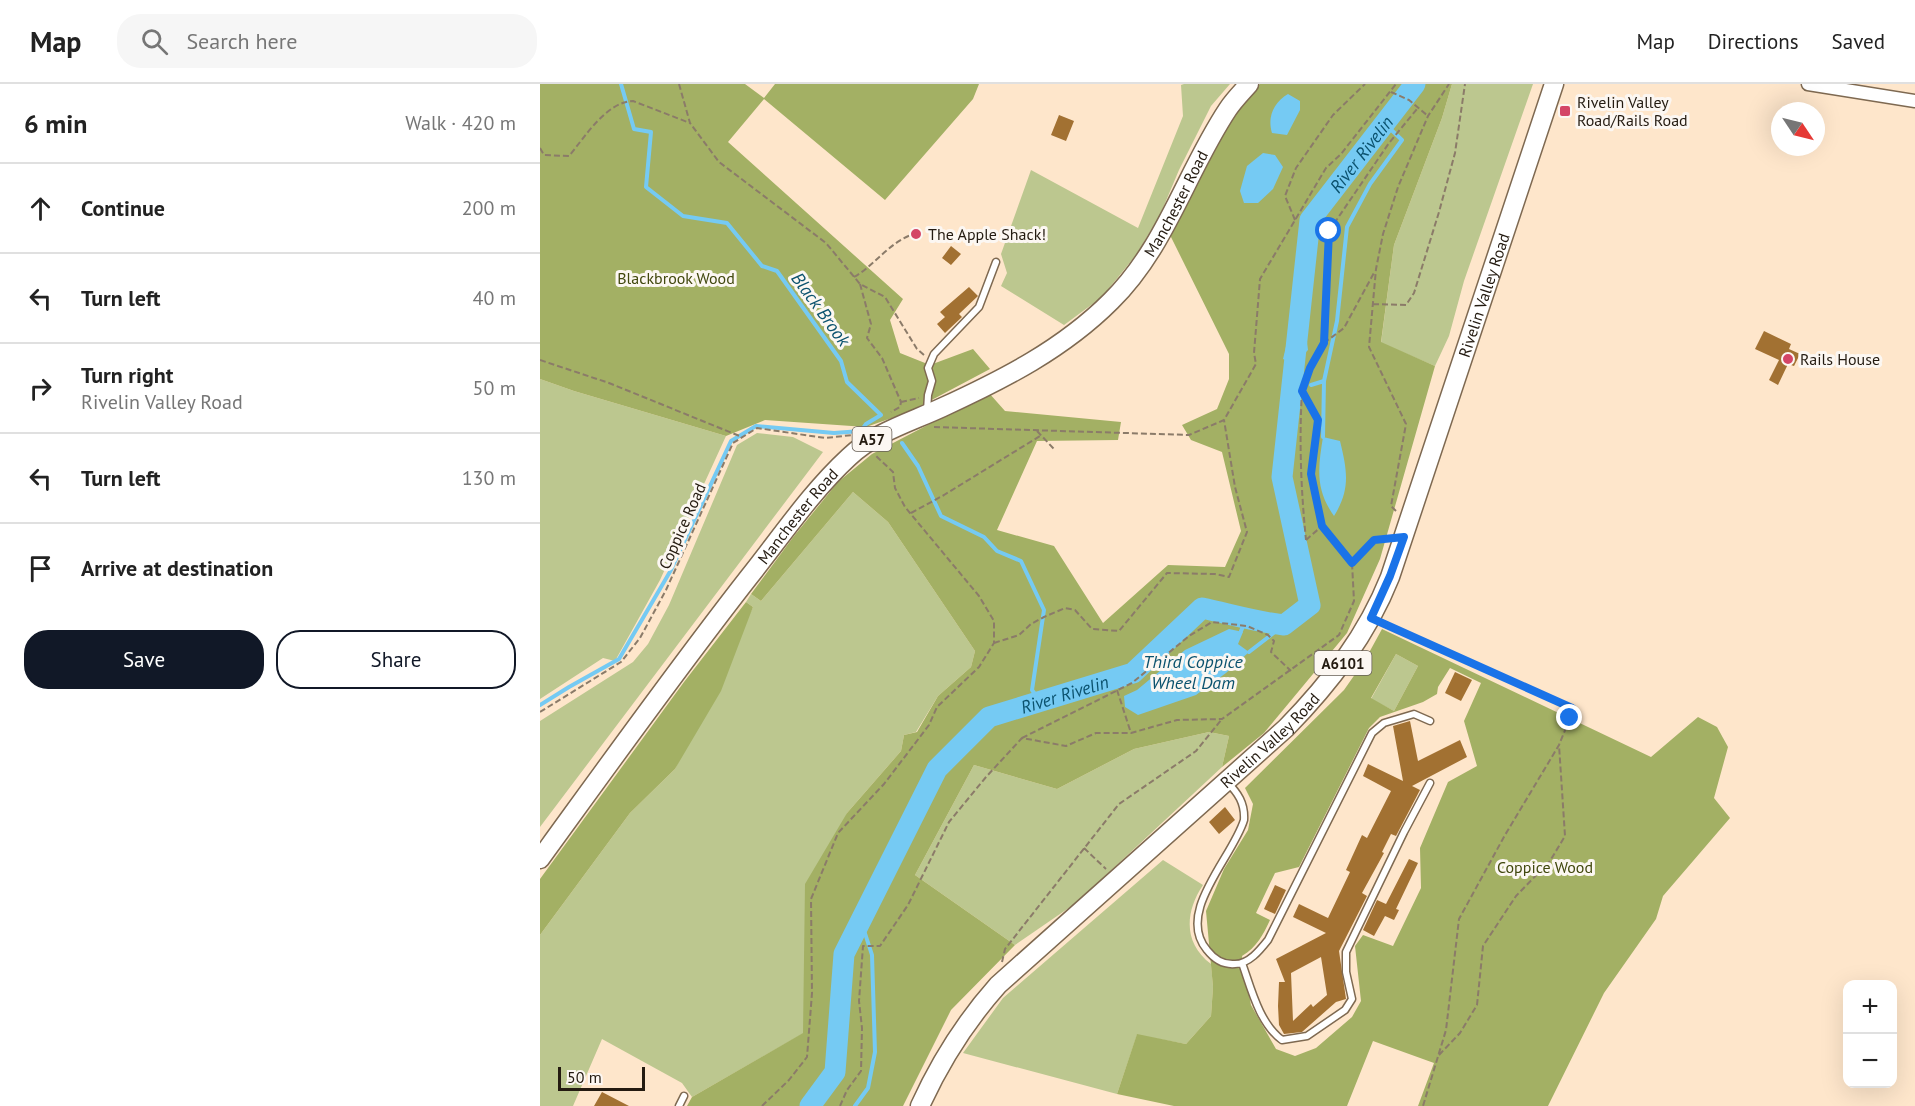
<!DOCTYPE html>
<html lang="en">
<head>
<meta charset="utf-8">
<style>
  body { margin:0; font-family:"PT Sans",sans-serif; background:#f6f6f6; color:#222 }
  .controls { position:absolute; right:18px; bottom:18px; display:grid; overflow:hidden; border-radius:12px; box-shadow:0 6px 24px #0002 }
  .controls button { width:54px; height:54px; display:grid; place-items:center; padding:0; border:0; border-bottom:2px solid #e0e0e0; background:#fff; color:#222; font:30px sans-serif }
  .compass { position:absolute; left:1231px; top:18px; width:54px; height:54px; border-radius:50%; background:#fff; box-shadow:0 6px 24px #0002; rotate:125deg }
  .scale { position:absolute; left:18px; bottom:15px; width:87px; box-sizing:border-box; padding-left:6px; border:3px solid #241b11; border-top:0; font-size:16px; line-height:21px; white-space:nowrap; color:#241b11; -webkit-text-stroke:4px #fcf7f2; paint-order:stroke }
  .stop { position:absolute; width:18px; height:18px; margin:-14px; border:4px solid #1a73e8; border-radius:50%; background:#fff }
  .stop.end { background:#1a73e8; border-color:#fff; box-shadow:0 2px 6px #0008 }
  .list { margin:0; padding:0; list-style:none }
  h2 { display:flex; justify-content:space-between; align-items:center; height:78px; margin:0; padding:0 24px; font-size:26px }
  h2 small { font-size:20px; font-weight:400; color:#767676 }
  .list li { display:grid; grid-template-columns:39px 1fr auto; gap:18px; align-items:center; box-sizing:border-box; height:90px; padding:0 24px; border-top:2px solid #e0e0e0 }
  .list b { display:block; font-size:22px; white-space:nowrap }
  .list p { margin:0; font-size:20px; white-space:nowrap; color:#767676 }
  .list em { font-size:20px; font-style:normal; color:#767676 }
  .actions { display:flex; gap:12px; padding:18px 24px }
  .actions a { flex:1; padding:14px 0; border:2px solid #111827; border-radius:24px; text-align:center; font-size:21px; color:#111827 }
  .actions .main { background:#111827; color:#fff }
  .icon { flex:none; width:33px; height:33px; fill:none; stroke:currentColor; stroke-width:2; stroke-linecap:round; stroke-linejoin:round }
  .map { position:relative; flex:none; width:1375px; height:1022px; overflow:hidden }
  header { display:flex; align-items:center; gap:36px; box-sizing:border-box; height:84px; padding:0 30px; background:#fff; border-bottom:2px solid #e0e0e0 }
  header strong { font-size:28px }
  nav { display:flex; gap:33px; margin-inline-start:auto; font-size:21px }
  .search { width:420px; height:54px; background:#f6f6f6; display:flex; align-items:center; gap:15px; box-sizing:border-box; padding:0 21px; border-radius:24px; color:#767676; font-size:22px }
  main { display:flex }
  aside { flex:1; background:#fff }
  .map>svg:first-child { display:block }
</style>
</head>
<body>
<header>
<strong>Map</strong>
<div class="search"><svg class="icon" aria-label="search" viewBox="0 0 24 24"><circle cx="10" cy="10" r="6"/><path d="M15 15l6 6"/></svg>Search here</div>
<nav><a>Map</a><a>Directions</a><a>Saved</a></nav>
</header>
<main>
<aside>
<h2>6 min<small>Walk · 420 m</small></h2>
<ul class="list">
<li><svg class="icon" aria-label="ahead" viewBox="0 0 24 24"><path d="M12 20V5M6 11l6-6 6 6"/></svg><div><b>Continue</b></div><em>200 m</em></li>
<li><svg class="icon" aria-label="left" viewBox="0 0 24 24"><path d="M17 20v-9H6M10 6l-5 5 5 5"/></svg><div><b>Turn left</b></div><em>40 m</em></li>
<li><svg class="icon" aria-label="right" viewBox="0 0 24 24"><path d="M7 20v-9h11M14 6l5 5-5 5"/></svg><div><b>Turn right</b><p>Rivelin Valley Road</p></div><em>50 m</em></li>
<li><svg class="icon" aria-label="left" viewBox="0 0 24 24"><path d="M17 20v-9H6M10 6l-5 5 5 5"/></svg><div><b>Turn left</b></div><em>130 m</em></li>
<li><svg class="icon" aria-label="arrive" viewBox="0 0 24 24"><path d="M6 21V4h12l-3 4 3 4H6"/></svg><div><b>Arrive at destination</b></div></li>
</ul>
<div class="actions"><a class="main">Save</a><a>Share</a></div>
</aside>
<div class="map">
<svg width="1375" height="1022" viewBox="0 0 1375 1022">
  <rect width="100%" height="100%" fill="#fee6cb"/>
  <path fill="#bcc78f" d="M644,0H690L671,22L639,86L620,131L596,171L562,213L524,241L461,202L467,189L461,170L491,86L598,144L643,32L641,1Z
    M912,0H993L924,197L909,252L895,282L841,259L854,161L902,34Z
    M0,295L34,307L186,352L120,496L75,577L63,574L0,615Z
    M217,349L253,353L283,368L0,743V637L93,578L108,560L129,521L197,361Z
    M313,408L348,438L435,567L431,583L398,612L376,648L364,651L361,667L307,729L264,927V949L152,1013L142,999L62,955L33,1022H0V851L90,729L135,685L213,523L206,518L211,510L221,517Z
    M856,570L878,582L854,627L831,615Z
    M669,648L689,652L682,683L536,819L475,861L375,791L434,681L517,705L594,665Z
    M623,776L663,801C645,828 643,859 671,880L673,903L671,932L646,960L597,951L577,1010L423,969L463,914Z"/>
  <path fill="#a3b064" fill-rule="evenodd" d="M0,0H205L224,14L235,0H439L433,15L345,116L224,15L188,58L363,215L350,236L360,269L390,281L433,265L450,285L369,328L326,343L225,336L186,352L34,307L0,295Z
    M720,0H912L902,34L854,161L841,258L895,282L840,475L807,549L724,649L682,683L689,652L669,648L594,665L517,705L434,681L375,791L475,861L411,926L363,1022H147L152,1013L263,949L265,800L307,729L361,667L364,651L377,648L398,612L431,583L435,567L348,438L313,408L221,517L211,510L254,452L298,398L332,370L449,309L465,327L581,338L578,356L497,357L457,446L514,462L563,539L628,481L685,483L701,447L682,368L651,356L642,341L677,325L689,295V270L630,151L693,33Z
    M206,518L213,523L181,607L135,685L90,729L0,851V795L144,598Z
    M842,545L1111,673L1158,633L1177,643L1188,663L1174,714L1190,734L1123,812L1116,835L1064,909L1008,1022H878L894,979L833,957L807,1022H634L577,1010L597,950L646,960L671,932L673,903L666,827L684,785L708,746L713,720L705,704L804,606L825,576ZM856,570L878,582L854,627L831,614ZM910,584L941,599L924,637L937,682L908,698L880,764L881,804L853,862L823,851L815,862L821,917L812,933L776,964L755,972L736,965L711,921L702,872C717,863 723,851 730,836L716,829L735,789L759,783L829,644L840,633L883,618L897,610L898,603Z"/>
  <path fill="#75caf3" d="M748,10L760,17V26L747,51L732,49C727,33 734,18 748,10Z
    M723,69L735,71L743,83L733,105L718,119H704L700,107L707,82Z
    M766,249L768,266L754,280L743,275L749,250Z
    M783,353L800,357C807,386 811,405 794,432C775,405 778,384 783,353Z
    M689,545L703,548L698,560L709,568L686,589L656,611L598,631L585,623L584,612L597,606L645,566Z"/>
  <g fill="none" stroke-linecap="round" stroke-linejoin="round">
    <path stroke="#75caf3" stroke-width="4" d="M771,301L784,297L797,237L807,143L830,100L862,56L844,39
      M783,353L784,297
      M362,359L378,382L401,432L444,453L457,467L481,477L504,526L492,606L500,617
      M701,547L707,533
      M709,568L744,541
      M0,621L29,603L79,575L131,486L191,357L216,342L294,349L321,347L326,340L341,331L307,298L301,277L237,187L222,182L187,139L143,132L106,103L111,48L94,45L81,0
      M315,1022L328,1004L335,968L332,871L321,837"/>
    <path stroke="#75caf3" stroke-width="21" id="s1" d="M270,1022L295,988L304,870L397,685L449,633L593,589L662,524C690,530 717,538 744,541L770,521L742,393L770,136L875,0"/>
  </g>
  <path fill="#a27132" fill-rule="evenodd" d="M519,31L534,37L526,57L511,51Z
    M411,162L421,170L411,181L402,174Z
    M429,203L438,212L419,230L422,233L405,249L397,240L405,233L400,228Z
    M1224,247L1251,260L1249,265L1260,270L1254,282L1248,280L1238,301L1229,296L1239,276L1215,265Z
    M915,588L932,596L921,617L905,609Z
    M870,637L878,677L920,656L927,673L872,702L880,706L856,752L851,750L842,768L844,769L822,809L827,812L799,867L806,915L796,918L762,948L744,950L739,941L738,922L739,898H745L736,875L786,849L753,833L759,820L788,834L810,788L806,786L822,751L827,754L851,707L823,692L828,680L863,697L853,642ZM781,873L787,911L773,923L771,920L753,937L751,889Z
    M685,723L695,736L679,750L669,738Z
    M869,775L878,779L856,825L859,826L854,836L845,832L834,852L823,846L837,816L846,820Z
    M735,801L746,806L735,830L724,825Z
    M62,1008L89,1022H54Z"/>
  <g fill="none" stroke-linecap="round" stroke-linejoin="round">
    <defs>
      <path id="lane" d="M387,327L388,311L392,297L388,284L394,270L439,223L456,178
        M687,698C698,709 705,719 704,736C693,773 635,828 667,866C674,875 684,881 695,880C709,880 720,866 728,856L832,649L844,639L874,630L890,637
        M702,879C711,904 719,939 742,956L767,952L805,926L812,915L806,888V868L864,748L890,699
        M139,1022L144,1012"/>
      <path id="street" d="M1268,0L1375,17"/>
      <g id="primary">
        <path id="s2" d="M0,775C69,680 137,585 209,493C241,453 271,408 309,373C335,348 371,338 403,323C464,295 523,265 571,217C626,163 646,88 688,25C694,16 702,8 709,0"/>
        <path id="s3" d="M380,1022C400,978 426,937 458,901L746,644C790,599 827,551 850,493L1014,0"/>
      </g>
    </defs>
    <use href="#lane" stroke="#7e6951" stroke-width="9"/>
    <use href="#street" stroke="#7e6951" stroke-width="15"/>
    <use href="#primary" stroke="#7e6951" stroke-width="21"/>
    <path stroke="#8b7b69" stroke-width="2" stroke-dasharray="6 3" stroke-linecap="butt" d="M139,0L150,39L179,78L286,159L320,200L345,213L377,265L384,271
      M851,8L869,16L888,32
      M0,64L4,71L29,72C45,53 66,18 93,17L150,39
      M755,136L745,112L756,84L793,31L825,0
      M314,193C335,181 349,159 371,151
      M320,200L331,240L327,254L342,274L361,318L360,323L351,328
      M833,220L866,221L874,209L899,128L915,69L925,0
      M784,259L804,244L835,187
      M0,276L69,299L202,353
      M762,307C759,358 761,406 766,456
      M361,318L379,314
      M394,343L649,351L684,336L716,280L714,269L720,195L786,84L801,70L856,0
      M497,347L514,365
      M856,427L851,422L866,340L829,263L836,185L843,150L858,103L888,32L909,0
      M371,429L404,411L500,352
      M766,456L782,442
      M812,479L834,456L847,455
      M845,540L1032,624L1030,634L1019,661L965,751L919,835L906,946L883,1022
      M454,559L479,551L491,540L504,533L525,524L535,526L552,545L579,547L627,489L675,490L689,493L707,448L695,403L684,336
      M577,606L591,649
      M0,628L81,578L100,554L126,506L193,359L217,344L285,354L313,351
      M482,654L592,599L649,552L672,538L707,542L728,551L734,557L731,568L751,587
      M544,764L566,785
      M462,878L465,865L579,720L656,667L682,635
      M899,971L920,949L937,921L943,862L976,812L1010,777L1025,752L1019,661
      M222,1022L249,996L267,973L272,909L271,815L298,749L344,700L389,641L397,623L439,583L454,559V537L439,512L365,423L355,404L353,388L335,371
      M300,1022L307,1006L321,987L322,944L319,917L323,862H340L368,821L409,738L446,693L482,654L526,662L556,649H591L637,636L682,635L799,551L814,517L812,479L782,442L771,390L778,336L762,307L770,284L784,259L789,147L849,59L877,25"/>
    <use href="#lane" stroke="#fff" stroke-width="6"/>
    <use href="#street" stroke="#fff" stroke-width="12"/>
    <use href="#primary" stroke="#fff" stroke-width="18"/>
  </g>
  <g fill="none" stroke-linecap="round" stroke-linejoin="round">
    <path stroke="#1a73e8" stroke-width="8" d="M789,147L784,259L770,284L762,307L778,336L771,390L782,442L812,479L834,456L864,453L850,492L831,534L1032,624L1030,634"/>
  </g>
  <g fill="#d44566" stroke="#fcf7f2" stroke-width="2">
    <rect x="1019" y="21" width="12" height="12" rx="3"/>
    <circle cx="376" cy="150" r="6"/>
    <circle cx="1248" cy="275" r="6"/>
  </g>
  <g text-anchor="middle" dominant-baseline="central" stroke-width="6" stroke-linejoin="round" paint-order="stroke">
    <g fill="#fcf7f2" stroke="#655d54" stroke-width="1.5">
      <rect x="312.5" y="343" width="39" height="24" rx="4.5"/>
      <rect x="774.5" y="567" width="57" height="24" rx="4.5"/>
    </g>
    <g font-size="15" font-weight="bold" fill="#241b11">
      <text x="332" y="355">A57</text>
      <text x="803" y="579">A6101</text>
    </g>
    <g font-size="16" fill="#241b11" stroke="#fcf7f2" text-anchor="start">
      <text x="1037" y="18">Rivelin Valley<tspan x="1037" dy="18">Road/Rails Road</tspan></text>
      <text x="388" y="150">The Apple Shack!</text>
      <text x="1260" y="275">Rails House</text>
    </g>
    <g font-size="16" fill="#241b11" stroke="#fcf7f2">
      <text stroke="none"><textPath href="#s2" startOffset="932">Manchester Road</textPath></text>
      <text stroke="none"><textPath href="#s3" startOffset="1012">Rivelin Valley Road</textPath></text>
      <text stroke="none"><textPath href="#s2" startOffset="429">Manchester Road</textPath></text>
      <text transform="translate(142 442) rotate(-66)">Coppice Road</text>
      <text stroke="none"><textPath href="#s3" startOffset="510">Rivelin Valley Road</textPath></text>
    </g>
    <g font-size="16" fill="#41480e" stroke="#fcf7f2">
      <text x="136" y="194">Blackbrook Wood</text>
      <text x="1005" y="783">Coppice Wood</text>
    </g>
    <g font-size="18" font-style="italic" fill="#0b526e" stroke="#fcf7f2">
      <text stroke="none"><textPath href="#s1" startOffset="1276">River Rivelin</textPath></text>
      <text transform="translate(281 225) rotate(54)">Black Brook</text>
      <text x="653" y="577">Third Coppice<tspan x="653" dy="21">Wheel Dam</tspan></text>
      <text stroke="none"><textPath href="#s1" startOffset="520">River Rivelin</textPath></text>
    </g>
  </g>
</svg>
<div class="controls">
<button>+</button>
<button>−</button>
</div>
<svg class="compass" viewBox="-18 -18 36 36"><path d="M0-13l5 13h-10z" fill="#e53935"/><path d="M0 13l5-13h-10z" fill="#767676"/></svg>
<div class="scale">50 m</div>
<div class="stop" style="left:789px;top:147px"></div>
<div class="stop end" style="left:1030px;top:634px"></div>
</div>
</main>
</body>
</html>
